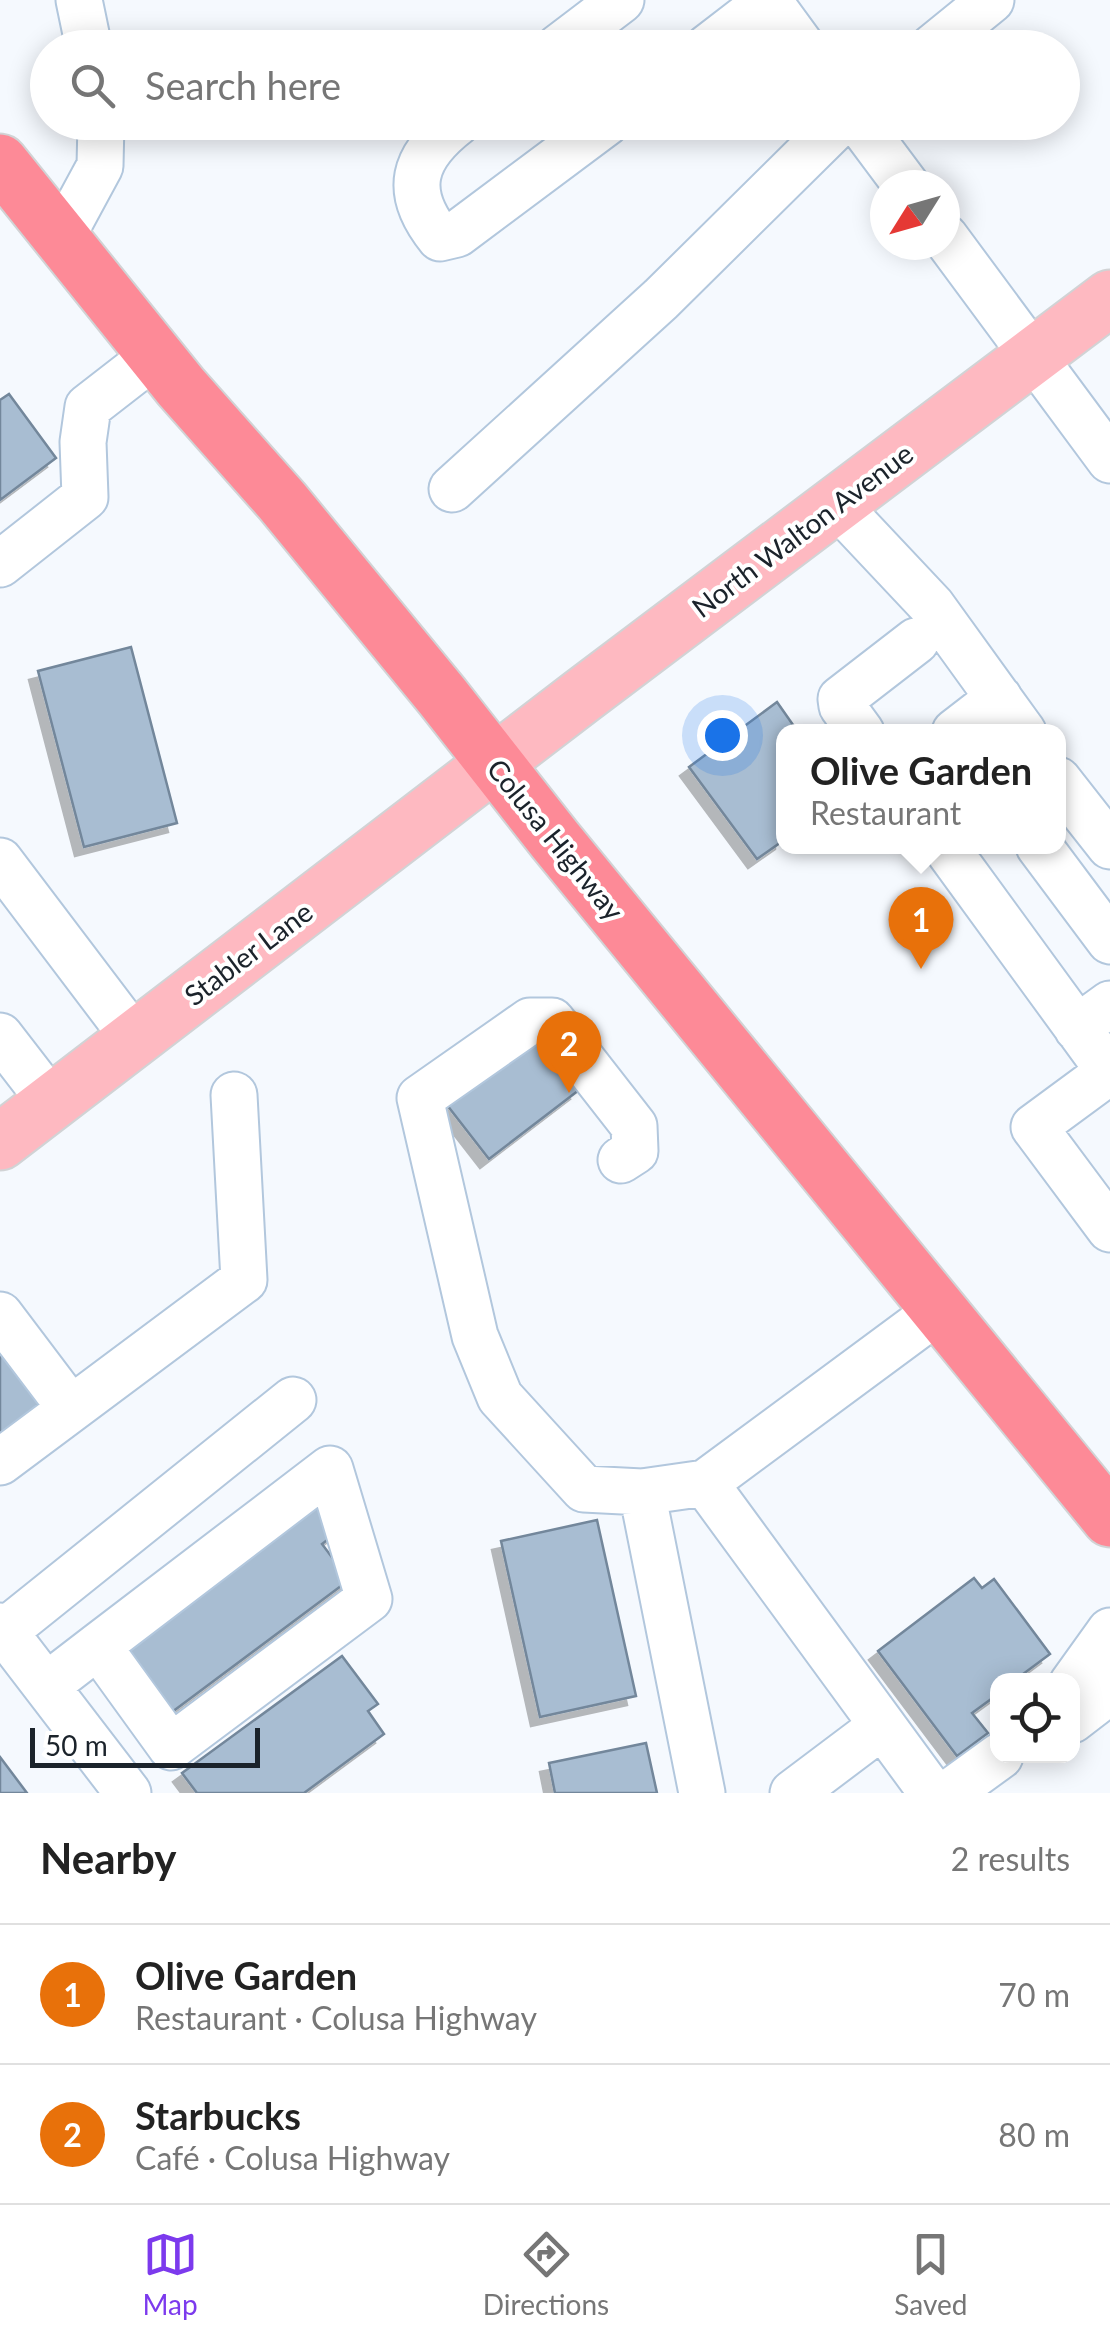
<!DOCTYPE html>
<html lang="en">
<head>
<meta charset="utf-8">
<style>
  body { margin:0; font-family:Lato,sans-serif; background:#f2f2f2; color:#222 }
  .controls { position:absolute; right:30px; bottom:30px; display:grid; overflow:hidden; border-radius:20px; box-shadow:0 5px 25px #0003 }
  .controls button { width:90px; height:90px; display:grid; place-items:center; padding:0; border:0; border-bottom:2px solid #e0e0e0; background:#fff; color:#222; font:50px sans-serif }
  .compass { position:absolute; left:870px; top:170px; width:90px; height:90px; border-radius:50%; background:#fff; box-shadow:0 5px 25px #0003; rotate:233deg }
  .scale { position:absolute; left:30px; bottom:25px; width:230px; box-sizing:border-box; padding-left:10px; border:5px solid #1b232b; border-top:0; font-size:28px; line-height:35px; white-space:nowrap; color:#1b232b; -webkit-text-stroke:8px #fff; paint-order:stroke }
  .you { position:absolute; left:722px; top:735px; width:35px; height:35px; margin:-25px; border:8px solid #fff; border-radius:50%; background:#1a73e8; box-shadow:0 0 0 15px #1a73e833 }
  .badge { display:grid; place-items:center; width:65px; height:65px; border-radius:50%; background:#7c3aed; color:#fff; font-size:32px; font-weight:700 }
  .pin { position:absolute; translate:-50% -82px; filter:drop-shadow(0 2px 5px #0008) }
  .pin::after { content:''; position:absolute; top:52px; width:35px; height:30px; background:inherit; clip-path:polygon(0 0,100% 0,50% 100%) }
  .popup { position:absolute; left:776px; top:724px; width:290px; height:130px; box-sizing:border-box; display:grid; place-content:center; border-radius:20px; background:#fff; filter:drop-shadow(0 2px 8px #0005); font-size:32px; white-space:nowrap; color:#767676 }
  .popup b { font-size:38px; color:#222 }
  .popup::after { content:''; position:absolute; left:50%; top:100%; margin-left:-20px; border:20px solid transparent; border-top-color:#fff }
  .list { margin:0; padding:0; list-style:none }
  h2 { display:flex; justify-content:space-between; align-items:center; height:130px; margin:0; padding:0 40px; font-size:42px }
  h2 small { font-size:32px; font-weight:400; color:#767676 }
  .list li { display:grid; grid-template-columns:65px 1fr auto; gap:30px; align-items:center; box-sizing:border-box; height:140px; padding:0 40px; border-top:2px solid #e0e0e0 }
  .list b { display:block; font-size:38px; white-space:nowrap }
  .list p { margin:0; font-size:32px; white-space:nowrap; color:#767676 }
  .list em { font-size:32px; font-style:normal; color:#767676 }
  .icon { flex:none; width:55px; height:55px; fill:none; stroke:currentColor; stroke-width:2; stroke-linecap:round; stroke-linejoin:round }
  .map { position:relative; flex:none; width:1110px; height:1793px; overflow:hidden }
  .search { position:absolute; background:#fff; box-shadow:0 5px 25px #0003; left:30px; right:30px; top:30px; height:110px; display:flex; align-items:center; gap:25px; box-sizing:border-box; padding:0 35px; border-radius:55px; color:#767676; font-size:38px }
  .sheet { height:410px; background:#fff }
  nav { display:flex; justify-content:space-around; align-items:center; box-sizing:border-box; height:140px; border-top:2px solid #e0e0e0; background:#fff; font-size:28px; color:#767676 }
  nav a { display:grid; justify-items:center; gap:5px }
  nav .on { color:#7c3aed }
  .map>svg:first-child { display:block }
</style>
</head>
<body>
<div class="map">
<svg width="1110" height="1793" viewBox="0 0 1110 1793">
  <defs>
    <filter id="shadow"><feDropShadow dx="-9" dy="9" stdDeviation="0" flood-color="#0004"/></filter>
  </defs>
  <rect width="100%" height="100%" fill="#f5f9fe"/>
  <path fill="#a8bdd2" stroke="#73879b" stroke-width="2.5" filter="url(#shadow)" d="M9,394L56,458L0,500V400Z
    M131,647L177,823L84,847L38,671Z
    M777,702L798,732H784V840L757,859L689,767Z
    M537,1036L579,1090L489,1159L447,1105Z
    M0,1335L52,1402L5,1438L0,1431Z
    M313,1497L339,1531L322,1544L349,1580L164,1718L111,1648Z
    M597,1520L636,1696L540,1717L501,1541Z
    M974,1578L982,1588L994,1579L1050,1654L1015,1680H998V1694L972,1713L988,1733L957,1756L878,1651Z
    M342,1656L378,1704L368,1711L384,1734L304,1793H197L182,1773Z
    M646,1743L657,1793H555L549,1763Z
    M0,1757L27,1793H0Z"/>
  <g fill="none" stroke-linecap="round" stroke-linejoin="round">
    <defs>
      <path id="minor" d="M79,0L89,48
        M768,0L803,48
        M558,48L621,0
        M707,48L768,1
        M932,48L991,0
        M458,122C413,157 402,191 440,238L457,234L607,122
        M859,122L906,185
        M945,237L1110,460
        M60,240L100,166L101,122
        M452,489L661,299L840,122
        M836,504L932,606L1023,732
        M0,564L85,497L83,442L88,407L155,355
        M861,732L842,706L841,699L916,641
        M955,732L999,698
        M1058,780L1110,846
        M958,846L950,853L1109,1071
        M1039,846L1110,941
        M0,861L134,1038
        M1077,1028L1110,1004
        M0,1036L51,1102
        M1110,1071L1034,1127L1110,1229
        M621,1160L635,1151L634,1126L552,1021H530L420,1098L475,1336L500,1397L584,1489L642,1492L705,1483L939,1310
        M0,1315L71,1409
        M0,1462L244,1280L234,1095
        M705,1483L932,1793
        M642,1492L702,1793
        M0,1626L128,1793
        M4,1632L293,1400
        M1072,1684L1110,1631
        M46,1686L98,1646L330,1469L369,1599L171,1747L98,1646
        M1072,1720L1110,1691
        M793,1793L882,1726
        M949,1793L1000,1756"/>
      <path id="major" d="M0,1142L582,696L1110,298"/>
      <path id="highway" d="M0,162L181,387L282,501L442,696L555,840L1110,1519"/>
    </defs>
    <use href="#minor" stroke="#b2c7dd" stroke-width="49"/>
    <use href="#major" stroke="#d1d3d5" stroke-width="59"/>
    <use href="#highway" stroke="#d1d3d5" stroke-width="59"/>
    <use href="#minor" stroke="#fff" stroke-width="45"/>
    <use href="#major" stroke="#feb9c1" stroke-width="55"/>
    <use href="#highway" stroke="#fd8a97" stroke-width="55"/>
  </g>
  <g text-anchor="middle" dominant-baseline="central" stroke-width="8" stroke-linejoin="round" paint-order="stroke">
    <g font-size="28" fill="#1b232b" stroke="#fff">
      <text transform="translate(802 530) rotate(-37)">North Walton Avenue</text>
      <text transform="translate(556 839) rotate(51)">Colusa Highway</text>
      <text transform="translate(248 953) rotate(-37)">Stabler Lane</text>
    </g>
  </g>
</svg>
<div class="controls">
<button><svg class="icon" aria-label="locate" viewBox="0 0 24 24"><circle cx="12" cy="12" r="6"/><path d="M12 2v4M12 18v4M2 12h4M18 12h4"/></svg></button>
</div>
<svg class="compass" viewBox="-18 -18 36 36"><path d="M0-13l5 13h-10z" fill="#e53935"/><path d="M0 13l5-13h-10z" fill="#767676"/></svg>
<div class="scale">50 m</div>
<div class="you"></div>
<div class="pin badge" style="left:921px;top:969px;background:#e8710a">1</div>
<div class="popup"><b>Olive Garden</b>Restaurant</div>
<div class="pin badge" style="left:569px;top:1093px;background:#e8710a">2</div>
<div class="search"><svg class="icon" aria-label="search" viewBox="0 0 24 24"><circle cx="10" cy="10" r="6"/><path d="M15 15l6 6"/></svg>Search here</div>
</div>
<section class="sheet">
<h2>Nearby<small>2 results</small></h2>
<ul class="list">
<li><span class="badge" style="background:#e8710a">1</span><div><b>Olive Garden</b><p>Restaurant · Colusa Highway</p></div><em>70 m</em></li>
<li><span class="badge" style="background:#e8710a">2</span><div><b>Starbucks</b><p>Café · Colusa Highway</p></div><em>80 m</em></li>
</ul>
</section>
<nav>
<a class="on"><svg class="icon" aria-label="map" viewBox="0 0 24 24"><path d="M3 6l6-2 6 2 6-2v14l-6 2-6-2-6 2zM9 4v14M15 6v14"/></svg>Map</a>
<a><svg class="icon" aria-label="directions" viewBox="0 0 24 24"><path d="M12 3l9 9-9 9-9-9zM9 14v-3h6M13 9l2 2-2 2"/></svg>Directions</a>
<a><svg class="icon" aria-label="saved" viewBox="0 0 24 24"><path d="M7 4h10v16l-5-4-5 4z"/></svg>Saved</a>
</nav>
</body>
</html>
